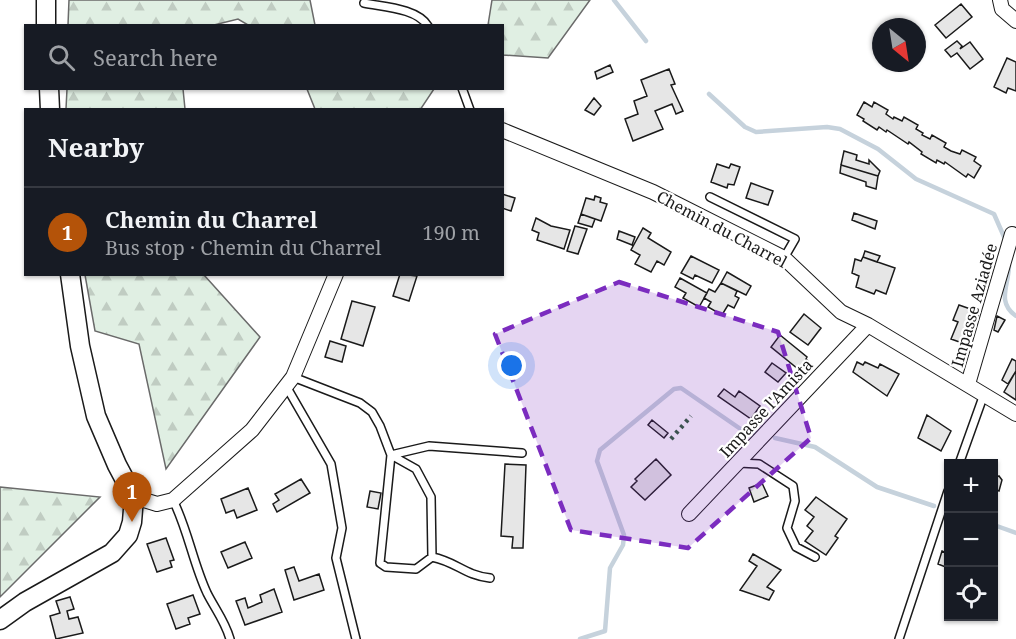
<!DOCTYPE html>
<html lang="en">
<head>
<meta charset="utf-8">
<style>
  body { margin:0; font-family:"Noto Serif",serif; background:#242831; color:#f1f3f6 }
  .controls { position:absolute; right:18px; bottom:18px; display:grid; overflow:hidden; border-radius:0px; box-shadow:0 2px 4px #0004 }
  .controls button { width:54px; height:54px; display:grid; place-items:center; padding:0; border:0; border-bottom:2px solid #363941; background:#171b24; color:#f1f3f6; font:30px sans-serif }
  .compass { position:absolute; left:872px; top:18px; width:54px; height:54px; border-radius:50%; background:#171b24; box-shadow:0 2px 4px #0004; rotate:150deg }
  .you { position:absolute; left:512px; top:366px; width:21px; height:21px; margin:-15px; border:4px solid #fff; border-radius:50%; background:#1a73e8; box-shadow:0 0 0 9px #1a73e833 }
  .badge { display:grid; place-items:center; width:39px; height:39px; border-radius:50%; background:#b45309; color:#fff; font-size:20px; font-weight:700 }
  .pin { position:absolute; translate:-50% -50px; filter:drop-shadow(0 2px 3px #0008) }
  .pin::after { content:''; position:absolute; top:32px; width:21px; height:18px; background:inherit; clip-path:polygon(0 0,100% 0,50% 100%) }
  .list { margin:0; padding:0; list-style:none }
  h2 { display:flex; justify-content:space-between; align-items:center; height:78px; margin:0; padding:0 24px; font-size:26px }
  h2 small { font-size:20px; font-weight:400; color:#9ea1a6 }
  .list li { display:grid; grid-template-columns:39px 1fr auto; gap:18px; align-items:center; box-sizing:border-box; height:90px; padding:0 24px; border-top:2px solid #363941 }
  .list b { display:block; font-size:22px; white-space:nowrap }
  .list p { margin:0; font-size:20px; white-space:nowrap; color:#9ea1a6 }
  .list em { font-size:20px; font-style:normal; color:#9ea1a6 }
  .icon { flex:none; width:33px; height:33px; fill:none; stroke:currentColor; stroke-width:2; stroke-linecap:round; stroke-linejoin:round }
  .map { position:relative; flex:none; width:1016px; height:639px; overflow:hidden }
  .search { position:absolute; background:#171b24; box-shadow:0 2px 4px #0004; left:24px; top:24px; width:480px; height:66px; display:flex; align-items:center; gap:15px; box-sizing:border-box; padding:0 21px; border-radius:0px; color:#9ea1a6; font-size:22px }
  .panel { position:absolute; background:#171b24; box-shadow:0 2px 4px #0004; left:24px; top:108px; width:480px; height:168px; border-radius:0px }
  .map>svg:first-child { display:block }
</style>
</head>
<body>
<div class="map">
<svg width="1016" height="639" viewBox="0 0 1016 639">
  <defs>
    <pattern id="forest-firs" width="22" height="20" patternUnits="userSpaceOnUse" patternTransform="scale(1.5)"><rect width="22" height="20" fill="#e0efe3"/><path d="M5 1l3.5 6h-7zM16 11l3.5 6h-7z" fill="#c0ccc2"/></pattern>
  </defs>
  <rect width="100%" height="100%" fill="#fff"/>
  <path fill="url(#forest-firs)" stroke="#6a6a6a" stroke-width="1.5" d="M69,0H310L315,25H248L238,19L210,26L68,25Z
    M492,0H590L548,58L503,55L502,26L488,25Z
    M67,89H183L185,109H66Z
    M307,89V88L434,89L420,110L315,109Z
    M85,275H204L260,337L166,469L139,344L95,331Z
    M0,487L100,497L0,597Z"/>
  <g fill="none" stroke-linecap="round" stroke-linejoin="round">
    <path stroke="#c6d2dc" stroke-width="4.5" d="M614,0L646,41
      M709,94L745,127L756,132L827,127L840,129L878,149L916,179L994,214L1005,239
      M1009,265C1009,285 996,302 1016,316
      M775,438L815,447L877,487L934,506
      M948,510V511
      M994,525L1016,533
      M580,639L605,631L610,568L623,545L624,535L597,461L600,450L674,389L681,388L742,430L758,434"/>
  </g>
  <path fill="#e6e6e6" stroke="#1a1a1a" stroke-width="1.5" d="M961,4L972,17L946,38L935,25Z
    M957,41L962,46L960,49L970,42L983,59L970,69L957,53L951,57L945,50Z
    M1007,58L1016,62V91L1008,88L1006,93L994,87Z
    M610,65L613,72L597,79L595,72Z
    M669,69L675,84L671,85L683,111L676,114L672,104L655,111L663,129L633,141L625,119L638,114L634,101L647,96L641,80Z
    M594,98L601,106L594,115L585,110Z
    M864,102L872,107L874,102L888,110L886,114L893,119L894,117L902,121L904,117L918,125L916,129L923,133L922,135L930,139L932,135L946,143L944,147L951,151L960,154L962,150L976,157L974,161L981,166L974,178L968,174L966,177L945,162L944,164L937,160L936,163L921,154L922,152L909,142L908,144L887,130L886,132L879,127L877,130L863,121L864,119L857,115Z
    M844,151L857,155L856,160L869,164V160L880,171L878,176L841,165Z
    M717,164L729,168L731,164L740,167L734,185L728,184L727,188L711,182Z
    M841,165L878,176L876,189L866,186V182L840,173Z
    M751,183L773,191L768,205L746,198Z
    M502,194L515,198L511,211L502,208Z
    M595,196L601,198L600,202L607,204L601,221L581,214L586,198L594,200Z
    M854,213L877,221L875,229L852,220Z
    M581,214L595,219L592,227L578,223Z
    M536,218L551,226L570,230L564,249L537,240L539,233L532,230Z
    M575,226L587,229L578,254L567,251Z
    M643,228L651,233L648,238L671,252L664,265L657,261L651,272L635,264L640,255L631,250Z
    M619,231L635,237L632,245L617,239Z
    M865,251L880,256L877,262L863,257Z
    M691,256L719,270L712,283L695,275L693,279L681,273Z
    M863,257L895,268L886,294L876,290L874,294L856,287L859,276L852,273L855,259L861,261Z
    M727,272L751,286L746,295L721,283Z
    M400,274L417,276L409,301L393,296Z
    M680,278L707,293L699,307L683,298L686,293L675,287Z
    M721,283L737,291L735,296L739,298L734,308L728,305L722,315L708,307L711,302L704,298L709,289L715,292Z
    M352,301L375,307L363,346L341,339Z
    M959,305L979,312L968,345L951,339L958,322L953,320Z
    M804,314L821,328L808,345L790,332Z
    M997,316L1005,320L998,332L994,330Z
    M780,335L807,357L806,359L811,364L803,373L771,347Z
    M330,341L346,346L342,362L325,357Z
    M1012,359L1016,361V371L1008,384L1002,380Z
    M857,362L863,365L865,362L878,368L880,364L899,374L887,396L853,372Z
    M772,363L786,373L778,382L765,372Z
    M1016,371V400L1004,392Z
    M724,389L735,397L739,391L760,406L751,419L718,396Z
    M927,415L951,431L941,451L918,438Z
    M652,420L668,433L664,438L648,425Z
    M656,459L671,475L645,500L631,487L637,481L635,479Z
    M505,464L526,465L523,548H512L513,537L501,536Z
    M999,476L1002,480L999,491L994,489V478Z
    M301,479L310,493L277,512L273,504L279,500L275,494Z
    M762,483L768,496L754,502L749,488Z
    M248,488L257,510L237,518L234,510L226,513L221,499Z
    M370,491L381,493L378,509L367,507Z
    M816,497L847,519L835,536L838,538L826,555L805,541L813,531L807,526L814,517L805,510Z
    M166,538L174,560L170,561L172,567L157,572L147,544Z
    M245,542L252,558L228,568L221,552Z
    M942,551L948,554V568L938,564Z
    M753,554L781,570L767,587L774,591L769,600L740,590L757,566L749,561Z
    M294,567L299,581L319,574L324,590L294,600L285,570Z
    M274,589L282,612L245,625L236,601L245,598L248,608L262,602L260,595Z
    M193,595L200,614L188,618L190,624L176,629L167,604Z
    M70,597L74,609L67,611L69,619L78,617L83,633L56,639L50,616L60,613L56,601Z"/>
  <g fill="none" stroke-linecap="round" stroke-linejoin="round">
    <defs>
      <path id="lane" d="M364,3C383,7 417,8 428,26
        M462,88L470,110
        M710,197L795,239L784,258
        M293,377L360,403L372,412L380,426L391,455L380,563L386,567L416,569L432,557C457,562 464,575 490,578
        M286,386L331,464L342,528L336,558L356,639
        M391,455L429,446L522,453
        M391,455L416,469L431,497L432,557
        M739,463L759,464L793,486L795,501L787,528L796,547L815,557
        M959,464L983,397
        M173,500C188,530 193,563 207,593C215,609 225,621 230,639
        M899,639L948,491"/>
      <path id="street" d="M1000,0L1002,9L1016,21
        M502,130L653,192L784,258L841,312L868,325L1016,414
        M968,384L1012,234
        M134,497L157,504L173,500L252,430L293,377L336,274
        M689,514L868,325"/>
      <path id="secondary" d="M46,0V26
        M49,88L50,110
        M0,620L25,602L112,553L128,535L132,522L134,497L117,465L96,416L80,346L70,274"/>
    </defs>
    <use href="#lane" stroke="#1a1a1a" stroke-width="10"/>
    <use href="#street" stroke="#1a1a1a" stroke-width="16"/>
    <use href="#secondary" stroke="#1a1a1a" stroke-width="21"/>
    <use href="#lane" stroke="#fff" stroke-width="7"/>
    <use href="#street" stroke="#fff" stroke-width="14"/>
    <use href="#secondary" stroke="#fff" stroke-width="18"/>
    <path stroke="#2b5a34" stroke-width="4.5" stroke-dasharray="3 4.5" stroke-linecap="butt" d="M671,439L691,416"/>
  </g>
  <path fill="#7b2cbf" fill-opacity="0.2" stroke="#7b2cbf" stroke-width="4.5" stroke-dasharray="12 8" stroke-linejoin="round" d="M619,282L778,332L811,438L688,548L571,530L495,334Z"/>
  <g text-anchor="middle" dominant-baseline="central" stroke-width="4.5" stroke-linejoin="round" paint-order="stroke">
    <g font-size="16" fill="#1a1a1a" stroke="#fff">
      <text transform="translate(722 229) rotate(28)">Chemin du Charrel</text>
      <text transform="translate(974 305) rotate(-74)">Impasse Aziadée</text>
      <text transform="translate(766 408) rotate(-47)">Impasse l'Amista</text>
    </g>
  </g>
</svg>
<div class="controls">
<button>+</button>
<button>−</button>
<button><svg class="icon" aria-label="locate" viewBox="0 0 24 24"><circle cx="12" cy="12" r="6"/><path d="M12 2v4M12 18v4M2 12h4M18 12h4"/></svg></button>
</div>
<svg class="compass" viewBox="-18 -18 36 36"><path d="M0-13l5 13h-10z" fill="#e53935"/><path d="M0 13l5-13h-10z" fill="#9ea1a6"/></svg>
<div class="you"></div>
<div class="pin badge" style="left:132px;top:522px">1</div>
<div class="search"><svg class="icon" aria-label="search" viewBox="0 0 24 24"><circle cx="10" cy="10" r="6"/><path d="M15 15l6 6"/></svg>Search here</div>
<section class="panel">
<h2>Nearby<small></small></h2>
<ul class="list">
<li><span class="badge">1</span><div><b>Chemin du Charrel</b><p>Bus stop · Chemin du Charrel</p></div><em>190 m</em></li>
</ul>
</section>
</div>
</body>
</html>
